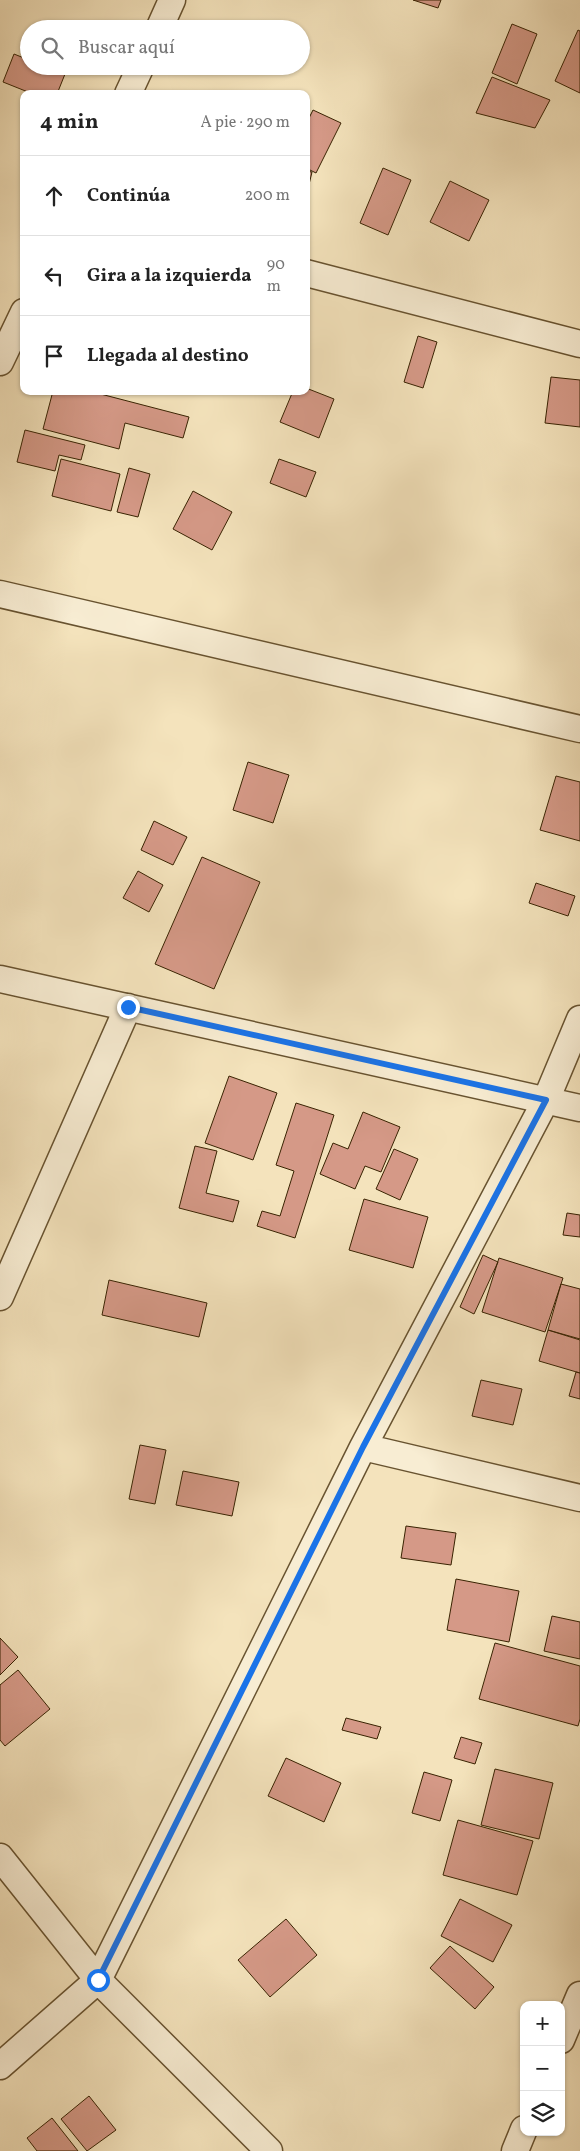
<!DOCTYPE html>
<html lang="es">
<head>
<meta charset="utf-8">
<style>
  body { margin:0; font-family:Vollkorn,serif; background:#f6f6f6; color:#222 }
  .controls { position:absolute; right:15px; bottom:15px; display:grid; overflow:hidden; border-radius:10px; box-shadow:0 1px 4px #0004 }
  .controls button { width:45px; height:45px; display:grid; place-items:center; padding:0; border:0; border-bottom:1px solid #e0e0e0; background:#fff; color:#222; font:25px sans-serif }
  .stop { position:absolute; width:15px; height:15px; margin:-11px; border:4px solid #1a73e8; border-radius:50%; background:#fff }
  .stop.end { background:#1a73e8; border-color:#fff; box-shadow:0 1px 5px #0008 }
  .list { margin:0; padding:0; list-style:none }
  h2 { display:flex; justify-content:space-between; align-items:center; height:65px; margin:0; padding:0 20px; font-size:21px }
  h2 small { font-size:16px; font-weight:400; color:#767676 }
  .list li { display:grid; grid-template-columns:32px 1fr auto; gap:15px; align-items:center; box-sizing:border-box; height:80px; padding:0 20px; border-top:1px solid #e0e0e0 }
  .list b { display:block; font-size:19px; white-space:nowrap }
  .list em { font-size:16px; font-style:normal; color:#767676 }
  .icon { flex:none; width:28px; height:28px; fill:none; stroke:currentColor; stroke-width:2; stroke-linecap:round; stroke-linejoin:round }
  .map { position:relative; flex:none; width:580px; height:2151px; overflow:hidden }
  .search { position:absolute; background:#fff; box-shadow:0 1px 4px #0004; left:20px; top:20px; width:290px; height:55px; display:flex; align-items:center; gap:12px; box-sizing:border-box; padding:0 18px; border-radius:28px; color:#767676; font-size:19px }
  .panel { position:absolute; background:#fff; box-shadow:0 1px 4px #0004; left:20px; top:90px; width:290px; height:305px; border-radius:10px }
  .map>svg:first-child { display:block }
</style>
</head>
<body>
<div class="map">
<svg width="580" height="2151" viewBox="0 0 580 2151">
  <rect width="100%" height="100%" fill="#f4e3bc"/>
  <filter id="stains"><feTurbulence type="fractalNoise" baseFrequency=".004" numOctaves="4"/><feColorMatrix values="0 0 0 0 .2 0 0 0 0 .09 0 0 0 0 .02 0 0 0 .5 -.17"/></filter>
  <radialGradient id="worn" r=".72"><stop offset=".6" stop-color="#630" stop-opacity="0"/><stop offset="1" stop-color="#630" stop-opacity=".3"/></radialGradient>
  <path fill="#d59987" stroke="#392302" d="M413,0H441L438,8Z
    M512,24L537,34L517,84L492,73Z
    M578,30L580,31V93L555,81Z
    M14,54L29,60V66H44L65,74L57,94H33L3,82Z
    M492,77L550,100L535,128L476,113Z
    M313,110L341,123L316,173L306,168V124Z
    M383,168L411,180L388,235L360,223Z
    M306,171L312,172L306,197Z
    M450,181L489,200L469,241L430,222Z
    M418,336L437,342L423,388L404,382Z
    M551,377L580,380V427L545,423Z
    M306,388L334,399L319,438L280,422L293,391H306Z
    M53,391H89L189,417L183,438L125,423L119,449L43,429Z
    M25,430L85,445L81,460L59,455L55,471L17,462Z
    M61,459L120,474L111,511L52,496Z
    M279,459L316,472L306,497L270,483Z
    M129,468L150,474L138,517L117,512Z
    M193,491L232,512L212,550L173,529Z
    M248,762L289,775L273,823L233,810Z
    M556,776L580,782V841L540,830Z
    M154,821L187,837L173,865L141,850Z
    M202,857L260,882L214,989L155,964Z
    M138,871L163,885L149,912L123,898Z
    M536,883L575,896L568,916L529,903Z
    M229,1076L277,1093L253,1160L205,1143Z
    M296,1103L334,1115L295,1238L257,1226L262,1211L280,1216L294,1171L276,1165Z
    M363,1112L400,1127L381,1172L365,1166L355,1189L320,1174L333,1143L348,1149Z
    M195,1146L217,1151L206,1193L239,1201L233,1222L179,1208Z
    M394,1149L418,1159L400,1200L376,1189Z
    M364,1199L428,1217L413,1268L349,1250Z
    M567,1213L580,1215V1237L563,1235Z
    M483,1255L498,1262L474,1314L460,1307Z
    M499,1258L563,1278L545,1332L482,1312Z
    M109,1280L207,1303L199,1337L102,1315Z
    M561,1284L580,1289V1339L548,1330Z
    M548,1330L580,1340V1373L539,1361Z
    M576,1372L580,1373V1399L569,1396Z
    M481,1380L522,1389L513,1425L472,1416Z
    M140,1445L166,1450L155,1504L129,1499Z
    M183,1471L239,1482L232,1516L176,1505Z
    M406,1526L456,1533L451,1565L401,1558Z
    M456,1579L519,1591L509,1642L447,1630Z
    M552,1616L580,1622V1659L544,1651Z
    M0,1638L18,1657L0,1675Z
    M495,1643L580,1666V1719L578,1726L479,1699Z
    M18,1670L50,1709L5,1746L0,1740V1685Z
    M346,1718L381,1727L377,1739L342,1730Z
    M461,1737L482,1743L475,1764L454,1758Z
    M286,1758L341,1783L324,1822L268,1796Z
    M495,1769L553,1783L539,1839L481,1825Z
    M424,1772L452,1780L440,1821L412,1813Z
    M458,1820L533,1841L517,1895L443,1875Z
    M460,1899L512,1925L493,1962L441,1936Z
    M286,1919L317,1955L270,1997L238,1960Z
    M450,1946L494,1987L475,2009L430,1968Z
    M89,2096L116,2130L87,2151L61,2119Z
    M52,2118L78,2151H37L27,2138Z"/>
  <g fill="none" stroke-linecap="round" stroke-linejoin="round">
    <defs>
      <path id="street" d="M159,29L172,0
        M128,94L141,66
        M306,273L580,344
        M0,362L24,312
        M0,594L580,729
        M0,979L580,1108
        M0,1297L128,1007
        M363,1447L580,1498
        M0,1857L98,1980L269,2151
        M561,2040L580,1995
        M0,2066L98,1980L363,1447L546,1100L580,1019
        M515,2151L524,2129"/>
    </defs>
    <use href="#street" stroke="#685330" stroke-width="29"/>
    <use href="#street" stroke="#f8edd3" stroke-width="26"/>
  </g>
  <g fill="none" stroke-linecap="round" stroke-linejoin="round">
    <path stroke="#1a73e8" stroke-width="6" d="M98,1980L363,1447L546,1100L128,1007"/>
  </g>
  <rect width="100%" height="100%" filter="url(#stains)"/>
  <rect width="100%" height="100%" fill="url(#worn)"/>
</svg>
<div class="controls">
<button>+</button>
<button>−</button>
<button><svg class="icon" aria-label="layers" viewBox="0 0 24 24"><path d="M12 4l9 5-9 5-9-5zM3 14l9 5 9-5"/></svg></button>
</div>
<div class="stop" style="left:98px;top:1980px"></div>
<div class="stop end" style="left:128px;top:1007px"></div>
<div class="search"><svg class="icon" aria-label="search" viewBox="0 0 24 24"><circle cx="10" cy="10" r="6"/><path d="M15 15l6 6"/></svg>Buscar aquí</div>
<section class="panel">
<h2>4 min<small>A pie · 290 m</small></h2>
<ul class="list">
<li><svg class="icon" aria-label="ahead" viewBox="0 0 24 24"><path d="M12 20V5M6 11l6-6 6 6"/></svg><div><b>Continúa</b></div><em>200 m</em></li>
<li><svg class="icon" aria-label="left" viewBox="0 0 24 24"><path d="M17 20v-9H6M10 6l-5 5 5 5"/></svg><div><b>Gira a la izquierda</b></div><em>90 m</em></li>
<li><svg class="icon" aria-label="arrive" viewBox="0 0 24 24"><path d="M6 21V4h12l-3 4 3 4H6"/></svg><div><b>Llegada al destino</b></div></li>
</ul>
</section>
</div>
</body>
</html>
